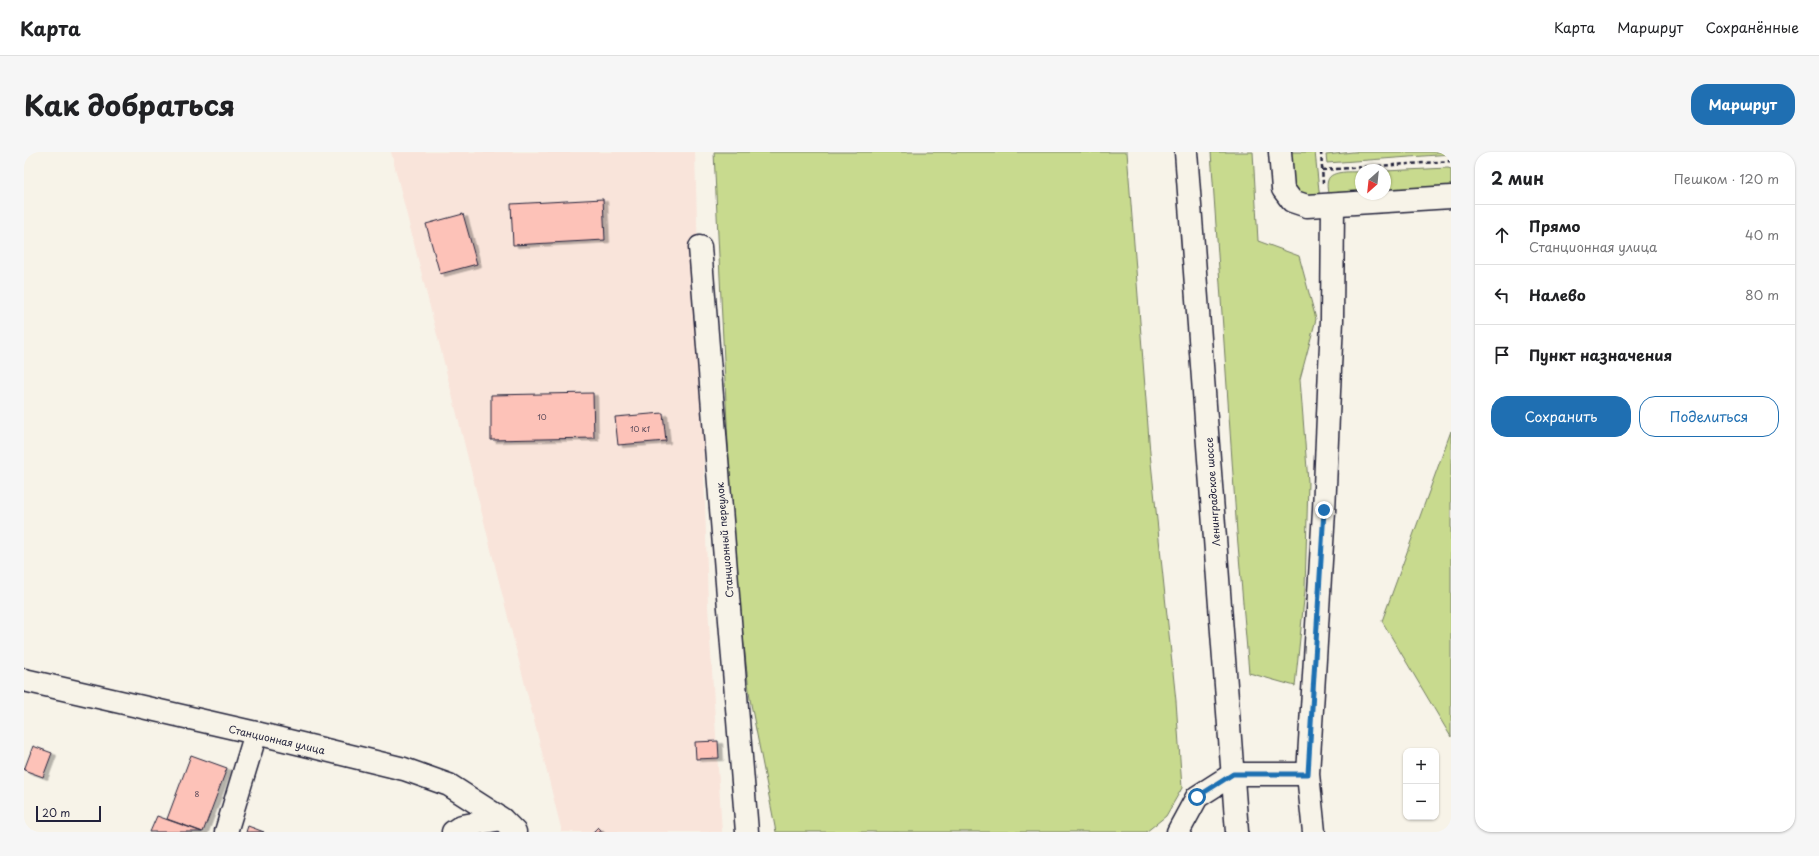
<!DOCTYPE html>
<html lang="ru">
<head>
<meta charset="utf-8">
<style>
  body { margin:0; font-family:"Playpen Sans",sans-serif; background:#f6f6f6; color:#202124 }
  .controls { position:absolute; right:12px; bottom:12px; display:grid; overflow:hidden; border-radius:8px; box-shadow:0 1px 3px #0004 }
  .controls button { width:36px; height:36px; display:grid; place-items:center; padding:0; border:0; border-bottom:1px solid #e0e0e0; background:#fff; color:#202124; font:20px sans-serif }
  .compass { position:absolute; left:1331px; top:12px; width:36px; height:36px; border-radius:50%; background:#fff; box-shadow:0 1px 3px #0004; rotate:207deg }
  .scale { position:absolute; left:12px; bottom:10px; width:65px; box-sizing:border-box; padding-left:4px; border:2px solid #22223b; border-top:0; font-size:11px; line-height:14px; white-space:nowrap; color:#22223b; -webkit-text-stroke:3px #f7f3e8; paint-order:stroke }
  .stop { position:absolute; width:12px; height:12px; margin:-9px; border:3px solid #1f6fb2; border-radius:50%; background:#fff }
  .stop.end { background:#1f6fb2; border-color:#fff; box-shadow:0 1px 4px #0008 }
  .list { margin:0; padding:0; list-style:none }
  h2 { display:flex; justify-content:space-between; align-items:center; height:52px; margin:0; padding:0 16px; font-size:17px }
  h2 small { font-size:13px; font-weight:400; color:#757577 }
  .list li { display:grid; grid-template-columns:26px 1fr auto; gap:12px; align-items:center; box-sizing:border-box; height:60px; padding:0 16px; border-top:1px solid #e0e0e0 }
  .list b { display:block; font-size:15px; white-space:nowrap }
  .list p { margin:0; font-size:13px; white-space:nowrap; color:#757577 }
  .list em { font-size:13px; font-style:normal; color:#757577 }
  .actions { display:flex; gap:8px; padding:12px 16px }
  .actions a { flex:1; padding:9px 0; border:1px solid #1f6fb2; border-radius:16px; text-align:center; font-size:14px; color:#1f6fb2 }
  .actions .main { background:#1f6fb2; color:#fff }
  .icon { flex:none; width:22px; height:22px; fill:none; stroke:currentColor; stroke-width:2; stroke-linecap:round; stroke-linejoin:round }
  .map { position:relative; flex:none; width:1427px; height:680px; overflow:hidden; border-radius:16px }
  header { display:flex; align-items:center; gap:24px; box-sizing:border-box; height:56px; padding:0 20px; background:#fff; border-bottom:1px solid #e0e0e0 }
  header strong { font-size:19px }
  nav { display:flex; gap:22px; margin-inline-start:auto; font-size:14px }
  .intro { display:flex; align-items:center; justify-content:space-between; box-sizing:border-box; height:96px; padding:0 24px }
  h1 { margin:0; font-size:28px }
  .button { padding:10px 18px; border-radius:16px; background:#1f6fb2; color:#fff; font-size:14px; font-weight:700 }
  main { display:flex; gap:24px; padding:0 24px }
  aside { flex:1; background:#fff; border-radius:16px; box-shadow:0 1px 3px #0004 }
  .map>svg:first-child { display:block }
</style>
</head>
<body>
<header>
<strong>Карта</strong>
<nav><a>Карта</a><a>Маршрут</a><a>Сохранённые</a></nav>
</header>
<div class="intro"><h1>Как добраться</h1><a class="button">Маршрут</a></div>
<main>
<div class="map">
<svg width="1427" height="680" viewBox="0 0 1427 680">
  <defs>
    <filter id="shadow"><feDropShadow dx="4.5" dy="2.5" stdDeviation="0" flood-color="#0004"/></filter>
  </defs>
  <rect width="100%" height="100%" fill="#f7f3e8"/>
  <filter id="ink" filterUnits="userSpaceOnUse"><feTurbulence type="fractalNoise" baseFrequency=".025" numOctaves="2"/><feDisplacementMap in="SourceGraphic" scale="8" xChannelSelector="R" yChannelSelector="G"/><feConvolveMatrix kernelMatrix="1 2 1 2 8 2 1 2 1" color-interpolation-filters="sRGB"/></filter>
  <g filter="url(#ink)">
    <path fill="#f9e4da" d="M367,0H671L684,454L698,680H538Z"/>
    <path fill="#c8da8e" stroke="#757e64" d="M690,0H1103L1126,301L1152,549L1158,636L1142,664L1122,680H752L726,547L709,396Z
      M1187,0H1229L1234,89L1275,104L1292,167L1276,227L1284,330L1281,438L1271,534L1225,521L1213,381Z
      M1265,0H1291L1296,48L1275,40L1269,30Z
      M1329,0H1427V2L1303,11L1302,3Z
      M1424,16L1427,17V39L1305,47C1304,41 1302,33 1304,28C1307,18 1329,20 1337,20V42H1361V19Z
      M1427,279V585L1358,469Z"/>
    <path fill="#fdc2b8" stroke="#22223b" filter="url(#shadow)" d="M579,47L581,88L489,93L487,52Z
      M439,62L453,112L416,122L402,72Z
      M569,241L570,286L467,288V243Z
      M639,261L642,289L594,293L591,265Z
      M694,589L695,606L672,607L671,590Z
      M9,594L28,601L19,625L0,618Z
      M167,603L203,616L179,680L143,667Z
      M133,664L178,680H126Z
      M224,674L240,680H222Z
      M574,675L579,680H569Z"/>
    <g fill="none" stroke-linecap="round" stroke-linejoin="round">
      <defs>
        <path id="minor" d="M1256,0L1259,37L1268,49L1283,54L1427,45
          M676,95L723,680
          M0,528L232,581L380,617L425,633L478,667L491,680
          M202,680L232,581
          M429,680L438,674L478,667
          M1154,680L1173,645L1209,622H1284
          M1290,680L1284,622L1300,359L1308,168L1309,53"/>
        <path id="major" d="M1162,0L1213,680"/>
      </defs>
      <use href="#minor" stroke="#22223b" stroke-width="25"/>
      <use href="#major" stroke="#22223b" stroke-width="25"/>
      <path stroke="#22223b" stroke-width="2.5" stroke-dasharray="4 3" stroke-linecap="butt" d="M1297,0L1299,31
        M1298,18L1427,9"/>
      <use href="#minor" stroke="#f7f3e8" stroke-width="22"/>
      <use href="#major" stroke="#f7f3e8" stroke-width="22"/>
    </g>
  </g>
  <g fill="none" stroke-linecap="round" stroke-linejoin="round" filter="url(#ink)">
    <path stroke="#1f6fb2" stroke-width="5" d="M1173,645L1209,622H1284L1300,358"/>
  </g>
  <g text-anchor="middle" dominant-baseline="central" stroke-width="4" stroke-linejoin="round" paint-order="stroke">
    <g font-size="8" fill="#594a5a">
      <text x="518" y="265">10</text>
      <text x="616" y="277">10 к1</text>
      <text x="173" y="642">8</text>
    </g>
    <g font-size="10" fill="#22223b" stroke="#f7f3e8">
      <text transform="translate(1188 340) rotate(-94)">Ленинградское шоссе</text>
      <text transform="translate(700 388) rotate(-95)">Станционный переулок</text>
      <text transform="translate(253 587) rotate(13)">Станционная улица</text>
    </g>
  </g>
</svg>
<div class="controls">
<button>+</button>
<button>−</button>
</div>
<svg class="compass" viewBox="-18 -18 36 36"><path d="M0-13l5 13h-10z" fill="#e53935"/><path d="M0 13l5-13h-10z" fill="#757577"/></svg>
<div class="scale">20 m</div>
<div class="stop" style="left:1173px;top:645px"></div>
<div class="stop end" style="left:1300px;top:358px"></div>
</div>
<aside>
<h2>2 мин<small>Пешком · 120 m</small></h2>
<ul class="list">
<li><svg class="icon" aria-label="ahead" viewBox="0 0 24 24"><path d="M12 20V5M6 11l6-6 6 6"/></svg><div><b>Прямо</b><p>Станционная улица</p></div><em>40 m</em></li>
<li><svg class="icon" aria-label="left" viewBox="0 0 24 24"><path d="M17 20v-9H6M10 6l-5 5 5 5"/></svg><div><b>Налево</b></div><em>80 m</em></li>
<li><svg class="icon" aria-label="arrive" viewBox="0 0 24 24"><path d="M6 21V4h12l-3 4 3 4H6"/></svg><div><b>Пункт назначения</b></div></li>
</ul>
<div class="actions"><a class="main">Сохранить</a><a>Поделиться</a></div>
</aside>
</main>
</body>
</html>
